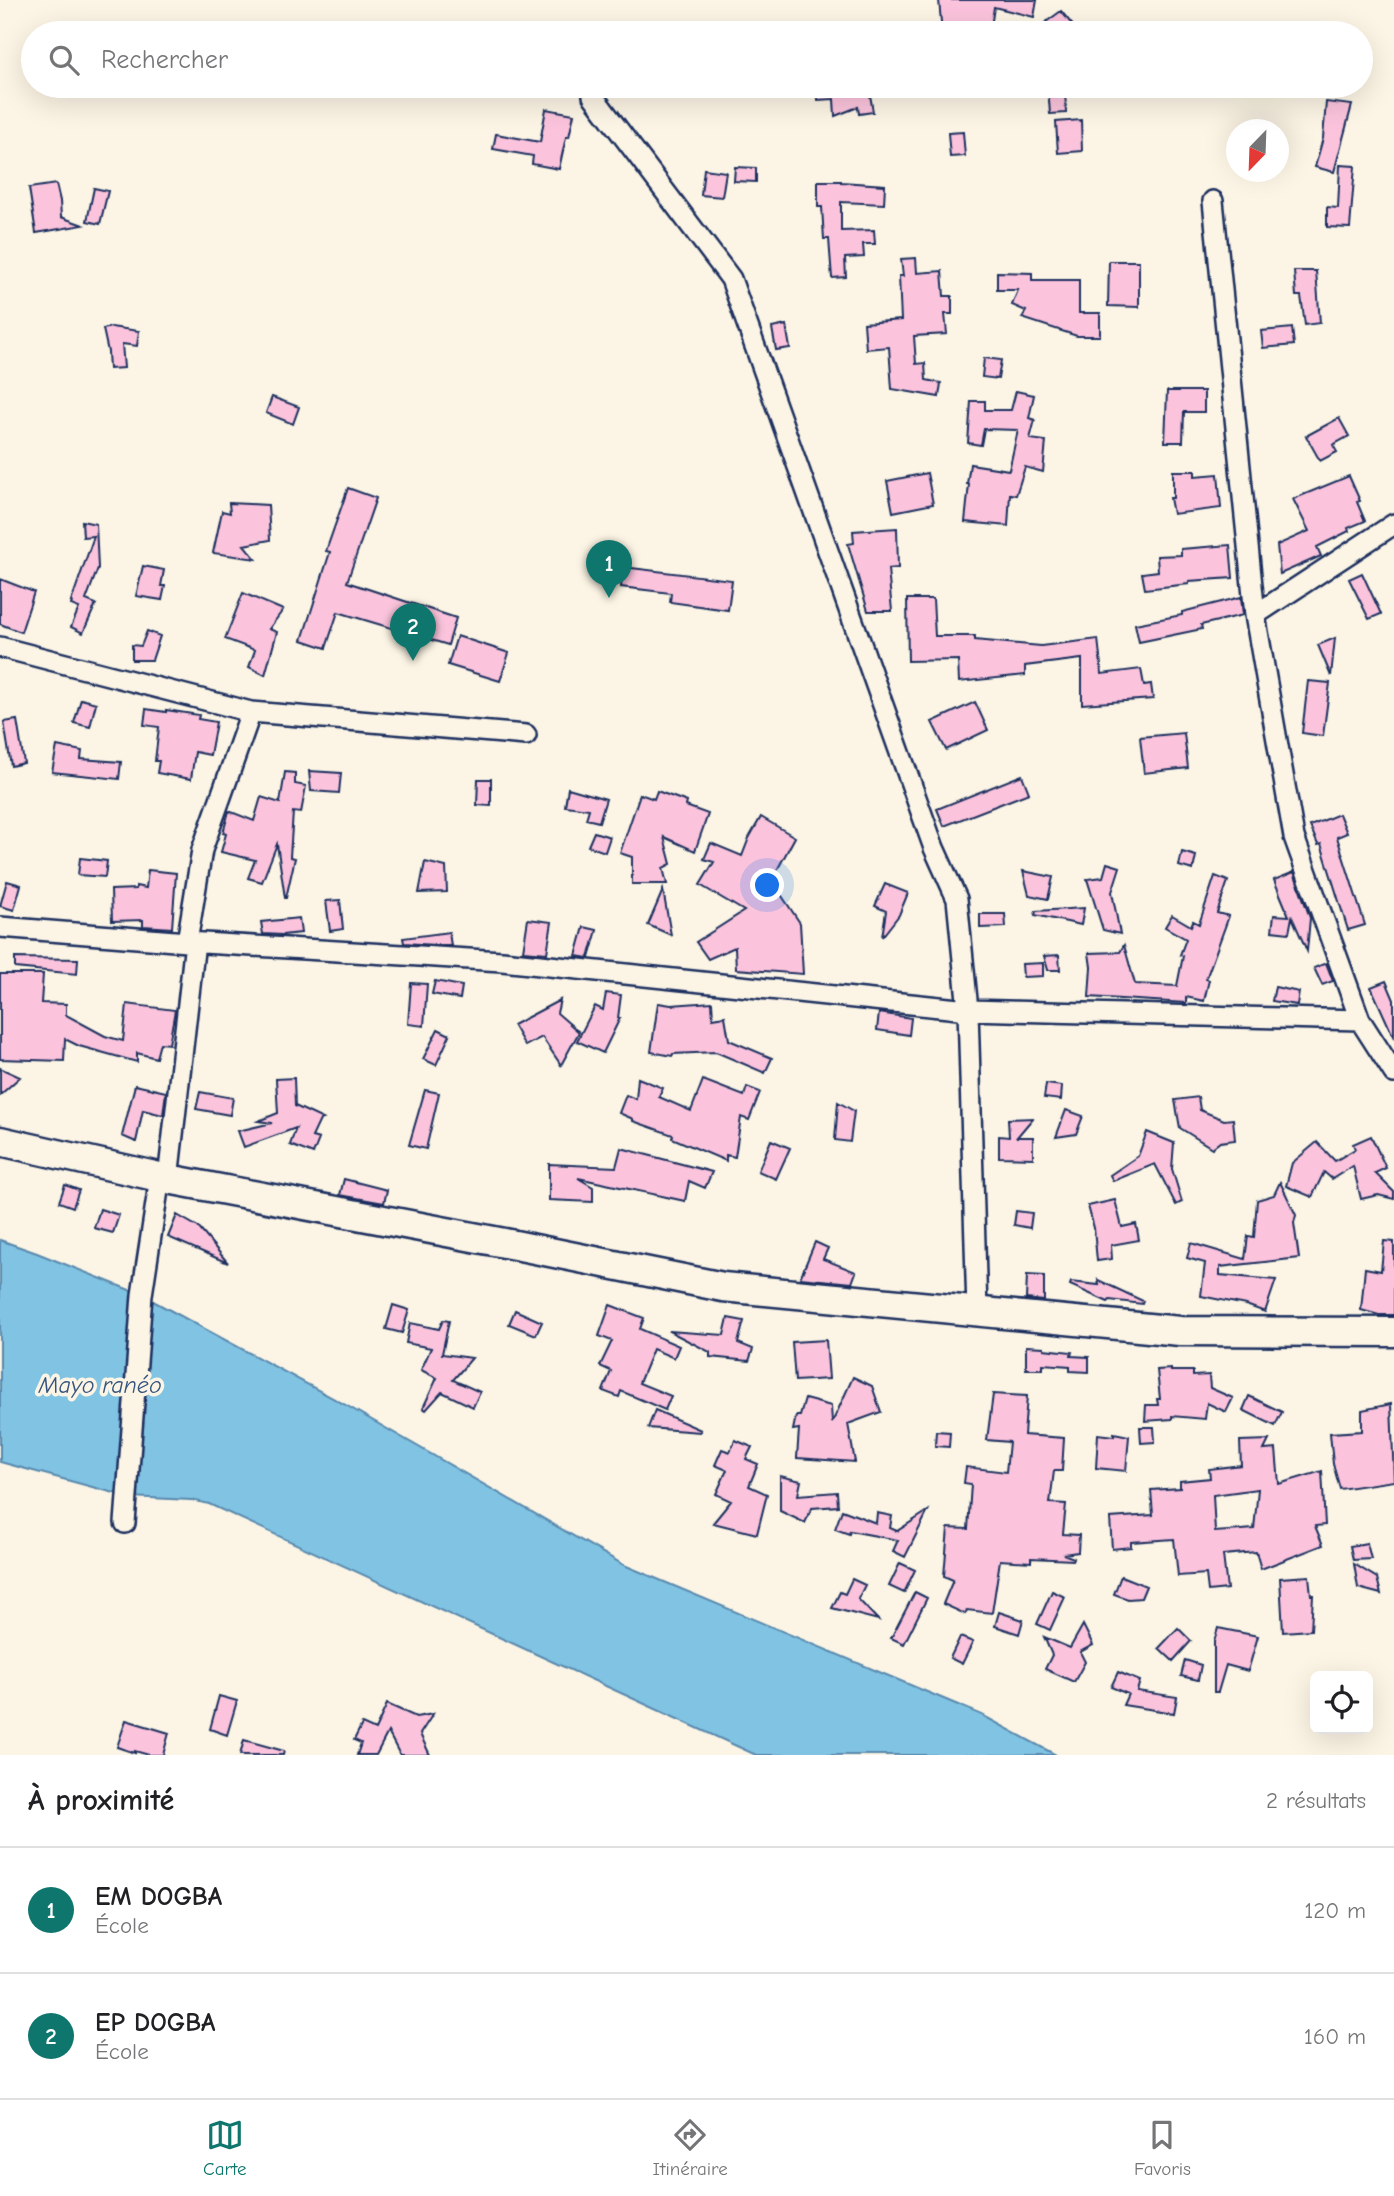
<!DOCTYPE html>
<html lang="fr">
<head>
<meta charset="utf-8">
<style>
  body { margin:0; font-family:"Comic Neue",sans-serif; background:#f2f2f2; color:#202124 }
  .controls { position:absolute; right:21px; bottom:21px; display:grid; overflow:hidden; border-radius:10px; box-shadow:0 7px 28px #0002 }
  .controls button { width:63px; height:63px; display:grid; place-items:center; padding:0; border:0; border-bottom:2px solid #e0e0e0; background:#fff; color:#202124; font:35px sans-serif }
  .compass { position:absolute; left:1226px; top:119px; width:63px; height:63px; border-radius:50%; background:#fff; box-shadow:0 7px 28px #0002; rotate:203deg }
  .you { position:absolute; left:768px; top:886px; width:24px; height:24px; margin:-18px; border:5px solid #fff; border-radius:50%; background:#1a73e8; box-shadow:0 0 0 10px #1a73e833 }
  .badge { display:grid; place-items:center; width:46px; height:46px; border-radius:50%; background:#0f766e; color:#fff; font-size:23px; font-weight:700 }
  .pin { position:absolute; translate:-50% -58px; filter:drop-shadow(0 2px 4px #0008) }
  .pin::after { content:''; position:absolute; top:37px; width:24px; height:21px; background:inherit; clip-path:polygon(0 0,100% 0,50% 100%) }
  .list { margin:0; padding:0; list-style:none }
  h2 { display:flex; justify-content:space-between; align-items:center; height:91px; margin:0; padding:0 28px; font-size:30px }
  h2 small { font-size:23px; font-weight:400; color:#757577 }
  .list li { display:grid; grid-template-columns:46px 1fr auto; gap:21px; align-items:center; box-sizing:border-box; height:126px; padding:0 28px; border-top:2px solid #e0e0e0 }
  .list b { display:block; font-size:26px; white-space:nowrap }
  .list p { margin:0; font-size:23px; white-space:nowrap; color:#757577 }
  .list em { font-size:23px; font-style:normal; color:#757577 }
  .icon { flex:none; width:38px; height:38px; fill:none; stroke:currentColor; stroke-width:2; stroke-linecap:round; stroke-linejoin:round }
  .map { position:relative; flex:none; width:1394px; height:1755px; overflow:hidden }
  .search { position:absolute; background:#fff; box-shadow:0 7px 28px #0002; left:21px; right:21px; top:21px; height:77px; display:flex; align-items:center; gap:18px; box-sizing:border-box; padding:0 24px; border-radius:38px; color:#757577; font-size:26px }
  .sheet { height:343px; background:#fff }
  nav { display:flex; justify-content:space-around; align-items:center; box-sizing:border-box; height:98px; border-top:2px solid #e0e0e0; background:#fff; font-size:19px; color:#757577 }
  nav a { display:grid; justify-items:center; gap:4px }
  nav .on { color:#0f766e }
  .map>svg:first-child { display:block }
</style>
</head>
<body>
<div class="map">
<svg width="1394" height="1755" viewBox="0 0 1394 1755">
  <rect width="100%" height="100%" fill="#fcf5e5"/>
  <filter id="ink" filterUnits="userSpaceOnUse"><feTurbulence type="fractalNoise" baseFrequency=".0143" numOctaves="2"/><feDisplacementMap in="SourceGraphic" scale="14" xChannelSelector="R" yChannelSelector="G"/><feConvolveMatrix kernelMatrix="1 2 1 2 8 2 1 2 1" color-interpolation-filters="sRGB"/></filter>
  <g filter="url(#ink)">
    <path fill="#81c3e2" stroke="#5888ad" stroke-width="2" d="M0,1240L37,1253L142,1295L344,1404L624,1565L982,1715L1056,1755H756L209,1504L191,1500L129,1497L0,1462Z"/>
    <path fill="#fbc4dc" stroke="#1b2f5e" stroke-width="2" fill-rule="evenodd" d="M939,0H1037L1034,17L994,7L991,27L962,23L963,33H942Z
      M1061,11L1079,33H1031Z
      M817,86H842V93L856,87L869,89L873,112L859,114L858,107L835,116L834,99L818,100Z
      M1048,86H1065L1066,113L1050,114Z
      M1326,102L1352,105L1334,172L1315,167L1323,138Z
      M546,109L574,114L569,137H566L559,169L532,164L533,156L493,149L496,134L540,142Z
      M1081,120L1082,151L1058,153L1056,122Z
      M963,132L965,156L950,157L948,133Z
      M1340,165L1355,166L1350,228L1327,227V207L1338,208Z
      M735,167L756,168V182L734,181Z
      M704,169L726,172L722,197L701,195Z
      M818,181H841V182L885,185L884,204L841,202V231L874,230L875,244H863L864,257L845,258L846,277L832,278L829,239H824L822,207H818Z
      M56,184L60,201L61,217L83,225L36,233L29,188Z
      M94,188L108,191L100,224L87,221Z
      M916,258L917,273L942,271L944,296H952V314H945L947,334L914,336L916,364L925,363L926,380L941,383L939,397L892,389L889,347L866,349L864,323L901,320L899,276H903L901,259Z
      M1109,261H1139V307L1108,306Z
      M1294,271H1316L1320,323L1305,325L1301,296H1296Z
      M997,272L1032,273V280H1079V313H1100V336H1077L1022,318L1026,311L1012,305L1018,290H997Z
      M786,325L790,348L776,350L772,328Z
      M111,327L139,331L137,346L122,344L124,368L109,369L108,352L103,329Z
      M1292,328L1294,345L1263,348L1261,331Z
      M984,358L1001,360L998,379L982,377Z
      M1016,391L1034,395L1029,418L1035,420L1030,439L1046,441L1043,472L1025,467L1016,495L1010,494L1008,526L965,522L969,484H967L970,464L1009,470L1018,430L984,429L981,445L968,443L971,401H985V410H1011Z
      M1167,391H1204V412H1184L1183,442H1165Z
      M272,397L299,407L293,424L266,413Z
      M1339,418L1349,436L1333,445L1337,452L1320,461L1306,436Z
      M1173,471H1195V476L1218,474L1221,508L1173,514L1170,498H1173Z
      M927,473L933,504L893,512L887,481Z
      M1349,476L1360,501L1357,502L1365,521L1348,528L1349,531L1317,547L1321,556L1280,574L1277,545L1309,531L1293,499Z
      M348,488L376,498L347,582L456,618L448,645L338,612L326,648L302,640L330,552L326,551Z
      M229,503L268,505L270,540L244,545L256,559L213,553L222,511L230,513Z
      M82,521L96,524L98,568L86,600L96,604L83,633L71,627L79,608L71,605L72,602H71L94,536L83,537Z
      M897,528L898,568L888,569L892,611H868L848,544L854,543L853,531Z
      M1230,545L1233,578L1189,581V584L1145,589L1142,573L1158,571L1157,556L1181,555V549Z
      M143,566L164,570L161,586H165L162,600L136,596Z
      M623,567L732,580L728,610L670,602L671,593L621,587Z
      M1362,573L1381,614L1369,619L1349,579Z
      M0,579L34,592L21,632L0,624Z
      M243,593L283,610L269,629L277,632L265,675L249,667L255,650L225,639Z
      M1241,597L1243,615L1201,625L1202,629L1139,642L1135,624L1182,615V612Z
      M907,599H933L935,636H975V640L1041,646L1098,639L1102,674L1141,669L1144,685L1151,684L1153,699L1082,704V659L1025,666V675L959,682L958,660L908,661Z
      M147,631L160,636L152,660H132V645L141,646Z
      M457,636L509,653L500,681L448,665Z
      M1335,638L1331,676L1318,645Z
      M1308,681L1330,683L1323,736L1302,733Z
      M81,699L96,703L90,727L74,723Z
      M975,702L988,730L946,750L932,722Z
      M146,709L166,712V710L199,715L198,719L216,722L210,755L195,752L191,779L157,773L159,761H155L159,727L144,725Z
      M17,720L24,763L11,766L4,722Z
      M1184,733L1188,768L1144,773L1140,737Z
      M57,746L82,751L81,759L121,762L119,779L52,772Z
      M309,771L341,773L339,793L311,791Z
      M285,772L295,773V784L306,786L301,813L293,812L290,857L295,858L286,898H285L277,844L262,882L248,878L255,860L221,852L226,834L223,833L229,811L254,821L261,797L280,803Z
      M1022,775L1029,793L944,826L937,809Z
      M478,779H491V806L477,805Z
      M568,788L606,799L599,822L586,819L589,809L565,806Z
      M657,791L687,802L686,806L708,814L695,851L664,837L671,864L663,868L667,884H632V857L620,853L640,794L654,799Z
      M1339,814L1347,833L1337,837L1365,925L1348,930L1321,844L1318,845L1310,826Z
      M761,817L795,837L775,874L770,878L800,923L803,974L736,969L735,947L708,959L696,942L744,911L700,885L714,862L704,859L711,843L742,856L749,838Z
      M594,832L610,837L605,852L588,846Z
      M1182,852L1196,856L1193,870L1179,866Z
      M80,858L107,861L105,877L78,875Z
      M425,862L446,867L447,892L419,893Z
      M1107,863L1120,867L1112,892L1120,934L1103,930L1087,879L1103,877Z
      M148,870L176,873L172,928L143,926V920L112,921L111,890L136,889V886L146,888Z
      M1023,871L1053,877L1048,899L1029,895Z
      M1294,872L1310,918L1307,951L1292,917L1289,933L1272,931L1274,915L1289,916L1274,880Z
      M1215,876L1228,881L1217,913L1229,916L1206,979L1209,980L1204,1001L1186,997V1003L1089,997L1091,967L1089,953L1120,952L1124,945L1135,984L1177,986L1183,956L1180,955L1186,939L1165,927L1172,915L1191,926L1193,921L1199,924Z
      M7,881L21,885L14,910L0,906Z
      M885,884L908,893L899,915L882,937L886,911L875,906Z
      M663,890L671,935L648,925Z
      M340,900L343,929L330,931L326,901Z
      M1084,908L1081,925L1035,915L1036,911Z
      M980,914H1005L1006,927L980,928Z
      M299,918L301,933L282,935L263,934L261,922Z
      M528,919L552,922L547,953L523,951Z
      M584,927L597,930L589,958L576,956Z
      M449,932L451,946L404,943L403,938Z
      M1059,955L1060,970H1048L1044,956Z
      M15,958L78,959L77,974L15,968Z
      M1043,963V976L1023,977L1022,964Z
      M1326,963L1333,981L1322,985L1314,968Z
      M0,974H43L41,1003L66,1004V1015L105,1036L123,1041L127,1004L175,1010L169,1044L160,1043L156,1058L137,1053V1062L79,1046L65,1039L64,1061L0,1059Z
      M435,981L462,986L460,999L432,994Z
      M1386,981L1394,1000V1038L1371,987Z
      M411,983L427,984L424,1026L408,1024Z
      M1275,987L1299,992L1297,1005L1272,1001Z
      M606,993L621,995L618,1018H620L603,1053L577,1041L595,1006L603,1010Z
      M560,1000L557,1013L579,1032L561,1065L542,1037L525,1046L513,1025Z
      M712,1002L713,1018L725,1016L729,1040L772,1058L765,1073L716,1052L673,1054L672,1056L651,1052L658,1003L671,1005Z
      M879,1013L911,1018L909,1035L877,1030Z
      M438,1029L450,1035L436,1065L423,1059Z
      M0,1068L20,1077L0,1095Z
      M294,1078L295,1106L323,1119L320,1120L312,1137L319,1139L313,1154L290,1145L296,1128L244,1147L238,1131L272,1123L258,1121L278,1113L276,1079Z
      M638,1078L663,1088L659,1097L691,1111L703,1080L744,1096L747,1087L760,1092L749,1120L741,1117L735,1157L726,1155V1161L672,1138L673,1135L633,1121V1119L619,1113L626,1095L636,1099Z
      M1046,1084L1062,1086L1061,1100L1044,1098Z
      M135,1085L166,1092L163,1115L143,1110L136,1142L122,1136Z
      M425,1090L439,1093L426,1149L409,1145Z
      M200,1092L233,1098L230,1115L196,1109Z
      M1198,1097L1200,1110L1224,1120L1233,1119L1235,1140L1220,1142L1212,1148L1180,1128L1175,1100Z
      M838,1102L854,1111L850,1142L835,1140Z
      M1066,1110L1083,1116L1076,1134L1056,1137Z
      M1033,1118L1017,1137H1033V1158L999,1157V1136L1009,1137L1008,1119Z
      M1147,1132L1174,1143L1172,1169L1182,1202L1176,1205L1155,1164L1113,1181L1110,1175L1138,1156Z
      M1371,1136L1386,1168L1375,1173L1394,1192V1199L1378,1195L1361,1199L1353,1166L1332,1179L1324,1172L1312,1197L1286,1186L1292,1163L1317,1142L1335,1161L1355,1149L1353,1144Z
      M771,1140L790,1148L776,1179L758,1171Z
      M621,1148L712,1172L705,1188L689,1181L685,1201L578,1178L593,1187V1202L549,1200V1164L616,1167Z
      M344,1179L387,1190L384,1203L340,1195Z
      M1280,1182L1296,1215L1294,1223L1299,1258L1220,1267V1275L1276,1280L1265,1312L1246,1305L1201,1296L1205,1263L1187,1258L1191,1243L1245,1259L1248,1236L1254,1237L1257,1200L1274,1195Z
      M65,1185L79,1190L73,1207L59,1202Z
      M1115,1200L1122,1227L1136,1224L1139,1240L1111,1245L1112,1259L1097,1261L1094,1228L1088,1206Z
      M100,1209L119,1215L113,1233L94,1228Z
      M1016,1211L1032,1213L1030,1228L1014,1225Z
      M177,1215L198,1227L228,1263L168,1237Z
      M1384,1241L1394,1242V1315H1379L1361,1310L1365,1268L1381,1271Z
      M815,1242L828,1248L823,1259L856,1272L852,1283L800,1278Z
      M1027,1275L1044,1276V1301L1026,1299Z
      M1098,1280L1143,1301L1142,1304L1110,1300L1108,1302L1070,1285L1071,1282L1099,1285Z
      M393,1305L409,1310L402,1333L386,1329Z
      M610,1305L644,1318L640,1329L679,1346L674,1358L653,1349L639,1383L671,1396L665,1410L621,1391L619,1397L603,1391L611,1371L600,1366L612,1341L599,1336Z
      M515,1310L542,1322L536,1335L509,1324Z
      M728,1318L744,1321L738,1343L753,1349L749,1361L710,1357V1352L669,1331L724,1335Z
      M443,1320L449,1321L442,1354L472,1358L453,1380L480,1392L473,1407L442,1392L426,1410L423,1408L437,1378L421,1370L431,1348L406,1343L410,1323L439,1329Z
      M826,1340L829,1379L795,1381L792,1342Z
      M1026,1346L1044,1347V1349L1072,1352L1071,1356L1089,1357V1372L1070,1371V1366L1043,1364V1369H1026Z
      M1171,1369V1371H1193V1376L1209,1375L1210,1388L1233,1398L1226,1412L1207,1403L1205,1419L1172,1416V1419L1145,1421L1146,1405H1158L1157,1399H1160L1157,1370Z
      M853,1377L872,1386L881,1412L848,1424L855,1462L797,1458L799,1429L793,1430L796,1416H800L805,1399L831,1406L832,1423Z
      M993,1394L1027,1396L1024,1435L1064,1438L1062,1471H1054L1050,1503L1066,1504L1063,1534L1079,1535L1078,1552L1063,1554L1074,1558L1073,1560L1031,1558V1562L1000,1560L992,1613L967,1610L965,1614L943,1604L953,1580L944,1576L948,1528L968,1529L971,1484L964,1483L966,1467L1006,1472L1009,1442L987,1440Z
      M1249,1396L1282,1412L1275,1426L1243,1410Z
      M1391,1404L1394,1481L1340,1489L1333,1464L1330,1433L1362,1431V1410Z
      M655,1410L701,1430L700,1432L648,1428Z
      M1140,1427H1154L1155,1442L1141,1443Z
      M936,1431L950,1432L949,1447L935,1446Z
      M1114,1433L1129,1436L1126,1471L1096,1468L1098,1434L1114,1436Z
      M735,1440L752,1447L746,1459L758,1464L749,1486L767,1494L757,1534L713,1523L731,1501L716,1494L727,1470L715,1465L722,1449L730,1452Z
      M1269,1440L1264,1450L1276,1449L1279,1484L1322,1471L1325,1525L1315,1526L1323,1545L1261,1569L1256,1552L1223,1555L1227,1589L1208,1591L1206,1574L1178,1576L1174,1539L1131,1542V1547L1112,1549L1110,1518L1153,1515L1151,1490L1180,1488V1481L1210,1478L1209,1469L1241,1465L1240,1441ZM1258,1489L1254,1529L1215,1532L1213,1495Z
      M780,1476L801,1481L798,1495L837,1492L838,1506L812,1508L805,1523L780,1511Z
      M842,1510L876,1523L877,1513L892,1516L890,1528L897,1531L928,1511L905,1557L893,1551L898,1540L850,1531L849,1534L835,1529Z
      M1367,1543L1371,1559L1353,1560L1350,1546Z
      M900,1563L915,1570L904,1593L889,1586Z
      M1354,1564L1377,1578L1381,1594L1358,1588Z
      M1121,1576L1146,1586L1141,1598L1128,1599L1114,1594Z
      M1309,1576L1311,1595H1313L1311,1630L1283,1632L1280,1578Z
      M852,1579L865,1585L858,1599L878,1620L832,1608L840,1592L845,1594Z
      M1052,1591L1065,1597L1050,1630L1037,1624Z
      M915,1592L927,1598L904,1644L891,1638Z
      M999,1612L1023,1620L1019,1634L995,1626Z
      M1083,1625L1093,1645L1080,1652L1085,1662L1074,1682L1045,1669L1052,1655L1044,1637L1070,1648Z
      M1178,1628L1191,1641L1173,1661L1159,1648Z
      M1218,1628L1258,1636L1248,1671L1226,1665L1218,1692H1214V1642Z
      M960,1637L973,1642L962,1664L950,1658Z
      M1185,1660L1201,1665L1198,1680L1181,1676Z
      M1118,1672L1140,1681L1137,1691L1177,1697L1174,1713L1123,1705L1128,1694L1111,1687Z
      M219,1696L237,1701L227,1735L210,1729Z
      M387,1704L416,1717L433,1714L420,1734L430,1755H400L388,1732L376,1755H357L361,1743L354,1740L362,1724L375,1730Z
      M126,1720L169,1733L163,1755H149L135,1751V1753L117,1747Z
      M244,1740L284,1751L283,1755H240Z"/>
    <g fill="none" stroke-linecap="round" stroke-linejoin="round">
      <defs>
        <path id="street" d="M593,96L731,279L934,848L957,899L968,1010L977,1311
          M1213,201L1255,615L1294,837L1360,1020L1394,1073
          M1255,615L1394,524
          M0,647L251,712L526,735
          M0,927L187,942L502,961L968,1010L1360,1020
          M187,942L202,850L251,712
          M168,1179L195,942
          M125,1523L142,1295L160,1177"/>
        <path id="secondary" d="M0,1141L168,1179L515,1245L723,1287L1180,1331L1394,1332"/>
      </defs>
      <use href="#street" stroke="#1b2f5e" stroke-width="24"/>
      <use href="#secondary" stroke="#1b2f5e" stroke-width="33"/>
      <use href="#street" stroke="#fcf5e5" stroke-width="19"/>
      <use href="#secondary" stroke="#fcf5e5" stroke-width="28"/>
    </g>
  </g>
  <g text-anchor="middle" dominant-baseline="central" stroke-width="7" stroke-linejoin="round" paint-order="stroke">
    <g font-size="24" font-style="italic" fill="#34547f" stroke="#fcf5e5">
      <text x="100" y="1385">Mayo ranéo</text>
    </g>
  </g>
</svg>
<div class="controls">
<button><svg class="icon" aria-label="locate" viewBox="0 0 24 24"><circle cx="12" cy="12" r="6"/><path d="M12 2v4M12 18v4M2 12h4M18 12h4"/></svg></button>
</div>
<svg class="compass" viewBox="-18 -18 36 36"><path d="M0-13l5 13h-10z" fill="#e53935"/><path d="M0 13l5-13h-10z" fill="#757577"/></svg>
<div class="you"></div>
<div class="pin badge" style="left:609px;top:598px">1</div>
<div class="pin badge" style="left:413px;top:661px">2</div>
<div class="search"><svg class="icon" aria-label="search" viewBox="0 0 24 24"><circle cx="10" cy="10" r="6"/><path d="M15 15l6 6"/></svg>Rechercher</div>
</div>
<section class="sheet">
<h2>À proximité<small>2 résultats</small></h2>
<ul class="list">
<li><span class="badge">1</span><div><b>EM DOGBA</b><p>École</p></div><em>120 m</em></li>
<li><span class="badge">2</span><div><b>EP DOGBA</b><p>École</p></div><em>160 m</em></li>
</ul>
</section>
<nav>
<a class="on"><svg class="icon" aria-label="map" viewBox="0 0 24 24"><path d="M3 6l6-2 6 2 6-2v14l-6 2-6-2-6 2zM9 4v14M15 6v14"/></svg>Carte</a>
<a><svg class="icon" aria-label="directions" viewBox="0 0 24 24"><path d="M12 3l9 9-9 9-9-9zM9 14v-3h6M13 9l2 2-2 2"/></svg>Itinéraire</a>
<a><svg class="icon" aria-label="saved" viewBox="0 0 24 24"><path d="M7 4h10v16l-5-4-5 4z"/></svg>Favoris</a>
</nav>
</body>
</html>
